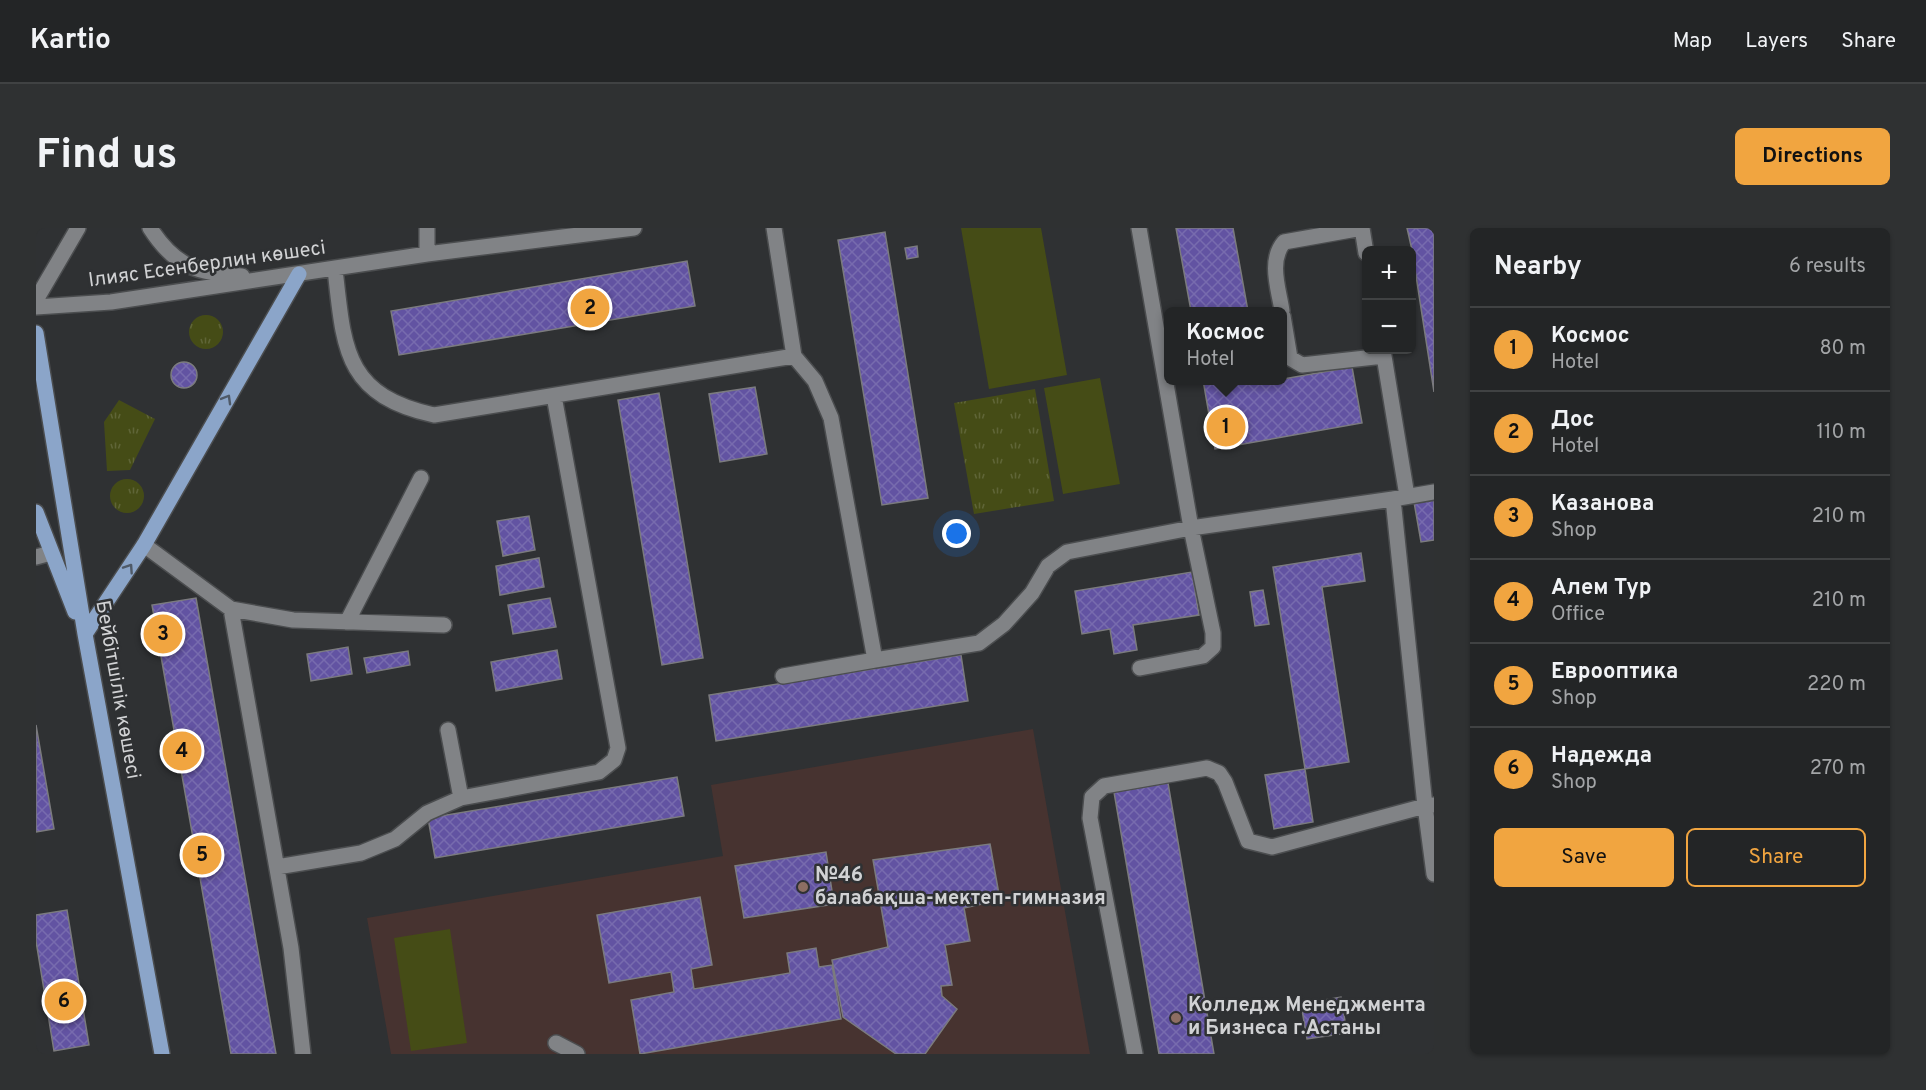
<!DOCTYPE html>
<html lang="en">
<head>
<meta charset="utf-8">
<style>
  body { margin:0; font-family:Overpass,sans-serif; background:#2f3132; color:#f1f3f6 }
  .controls { position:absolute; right:18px; top:18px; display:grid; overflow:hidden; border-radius:9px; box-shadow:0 2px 4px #0004 }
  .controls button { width:54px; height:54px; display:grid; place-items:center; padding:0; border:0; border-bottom:2px solid #404243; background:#232526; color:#f1f3f6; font:30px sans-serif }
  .you { position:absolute; left:921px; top:306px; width:21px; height:21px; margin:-15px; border:4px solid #fff; border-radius:50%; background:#1a73e8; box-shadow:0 0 0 9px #1a73e833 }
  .badge { display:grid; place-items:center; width:39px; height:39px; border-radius:50%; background:#f1a540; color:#111; font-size:20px; font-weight:700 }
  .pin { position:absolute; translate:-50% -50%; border:3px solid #fff; box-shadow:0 2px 6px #0006 }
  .popup { position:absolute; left:1128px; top:79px; width:123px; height:78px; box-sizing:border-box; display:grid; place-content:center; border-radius:9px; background:#232526; filter:drop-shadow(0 2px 4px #0005); font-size:20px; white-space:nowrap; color:#a3a5a7 }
  .popup b { font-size:22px; color:#f1f3f6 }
  .popup::after { content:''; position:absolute; left:50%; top:100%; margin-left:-12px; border:12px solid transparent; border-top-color:#232526 }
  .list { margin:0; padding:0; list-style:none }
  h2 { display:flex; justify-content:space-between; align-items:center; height:78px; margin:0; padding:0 24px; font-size:26px }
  h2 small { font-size:20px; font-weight:400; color:#a3a5a7 }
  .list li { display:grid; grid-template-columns:39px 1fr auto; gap:18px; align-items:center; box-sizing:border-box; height:84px; padding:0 24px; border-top:2px solid #404243 }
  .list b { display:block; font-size:22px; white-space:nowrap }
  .list p { margin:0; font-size:20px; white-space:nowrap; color:#a3a5a7 }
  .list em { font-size:20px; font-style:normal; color:#a3a5a7 }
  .actions { display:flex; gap:12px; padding:18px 24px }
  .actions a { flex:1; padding:14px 0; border:2px solid #f1a540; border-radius:9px; text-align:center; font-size:21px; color:#f1a540 }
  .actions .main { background:#f1a540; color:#111 }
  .map { position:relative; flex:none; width:1398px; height:826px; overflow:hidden; border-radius:9px }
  header { display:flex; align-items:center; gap:36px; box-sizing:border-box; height:84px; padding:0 30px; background:#232526; border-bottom:2px solid #404243 }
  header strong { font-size:28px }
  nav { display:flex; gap:33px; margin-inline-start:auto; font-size:21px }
  .intro { display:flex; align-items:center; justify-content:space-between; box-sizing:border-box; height:144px; padding:0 36px }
  h1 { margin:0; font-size:42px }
  .button { padding:15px 27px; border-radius:9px; background:#f1a540; color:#111; font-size:21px; font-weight:700 }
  main { display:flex; gap:36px; padding:0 36px }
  aside { flex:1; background:#232526; border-radius:9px; box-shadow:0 2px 4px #0004 }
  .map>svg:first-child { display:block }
</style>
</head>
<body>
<header>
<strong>Kartio</strong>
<nav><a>Map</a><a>Layers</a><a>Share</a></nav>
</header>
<div class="intro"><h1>Find us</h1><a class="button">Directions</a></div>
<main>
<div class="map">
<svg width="1398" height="826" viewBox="0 0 1398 826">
  <defs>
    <pattern id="grass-tufts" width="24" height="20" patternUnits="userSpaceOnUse" patternTransform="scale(1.5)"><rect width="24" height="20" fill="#454c16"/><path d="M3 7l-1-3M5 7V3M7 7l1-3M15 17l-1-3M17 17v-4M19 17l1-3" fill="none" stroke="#5f6537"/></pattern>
    <pattern id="building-cross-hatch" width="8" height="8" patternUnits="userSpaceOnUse" patternTransform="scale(1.5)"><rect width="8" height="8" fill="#6253a2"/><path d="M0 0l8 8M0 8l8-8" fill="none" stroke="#776bae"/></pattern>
  </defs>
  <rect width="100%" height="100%" fill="#2f3133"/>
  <path fill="#473330" d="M997,501L1054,826H355L331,690L687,628L675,557Z"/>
  <path fill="url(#grass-tufts)" d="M153 104a17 17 0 1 1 34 0a17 17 0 1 1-34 0Z
    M999,161L1018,273L938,286L918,175Z
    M83,172L119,191L94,242L71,243L68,194Z
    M74 268a17 17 0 1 1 34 0a17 17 0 1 1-34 0Z"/>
  <path fill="#454c16" d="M925,0H1005L1031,147L953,161Z
    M1064,150L1084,256L1027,266L1008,160Z
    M414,701L431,815L375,823L358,710Z"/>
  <path fill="url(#building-cross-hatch)" stroke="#7b7b7e" stroke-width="1.5" d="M1140,0H1197L1212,83H1155Z
    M1371,0H1398V164L1376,22Z
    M849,4L892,270L846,277L802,12Z
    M881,18L882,29L871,31L869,20Z
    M651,33L659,78L363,127L355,83Z
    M135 147a13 13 0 1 1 26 0a13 13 0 1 1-26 0Z
    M1316,139L1326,195L1179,221L1167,152H1224V155Z
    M719,159L731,226L684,234L673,166Z
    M623,165L667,430L626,437L582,172Z
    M1398,271V312L1385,314L1378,274Z
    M493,288L499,322L467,328L461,293Z
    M1325,325L1329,353L1286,359L1313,534L1269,541L1237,339Z
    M503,330L508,359L464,367L460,338Z
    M1156,344L1163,387L1097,397L1101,422L1078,426L1074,401L1046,406L1039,363Z
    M1227,362L1233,396L1219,398L1214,364Z
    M160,370L240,826H195L116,377Z
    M514,370L520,399L477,406L472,377Z
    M312,419L316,446L275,453L271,426Z
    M521,422L526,451L460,463L455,434Z
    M372,423L374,437L331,445L328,430Z
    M925,427L932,473L680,513L673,467Z
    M0,497L18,601L0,604Z
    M1269,541L1277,594L1238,601L1229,547Z
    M641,549L648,588L399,630L392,590Z
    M1132,555L1178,826H1123L1078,564Z
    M954,616L964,672L928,680L934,713L909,717L916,757L905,758L906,768L921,781L889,826H860L807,789L796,732L852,719L837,632Z
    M790,624L798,676L708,690L699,638Z
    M664,669L676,737L655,741L658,761L754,745L751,725L780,720L783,739L796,737L805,791L604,826L595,772L638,764L635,744L573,755L561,687Z
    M31,682L53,817L18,823L0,713V687Z
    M1305,769L1311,805L1271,811L1265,776Z"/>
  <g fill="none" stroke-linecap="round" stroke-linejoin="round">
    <defs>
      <path id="minor" d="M114,0C139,39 161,45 206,48
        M391,0V26
        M738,0L758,128L779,153L795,190L839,432L943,415L968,396L996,365L1012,338L1031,324L1155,300L1177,405V419L1167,428L1104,440
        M1103,0L1155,300L1357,271
        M1326,0L1330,25
        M299,41C308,121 308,167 398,187L758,128
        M0,72L42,0
        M0,79L75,74L391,26L598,0
        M1246,83C1243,62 1232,33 1248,14L1326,0
        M1247,88L1254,130L1266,137L1348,128
        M1347,122L1371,268
        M108,317L195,381L257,392L408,397
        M0,329L15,325
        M195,381L255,720L267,826
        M311,394L385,250
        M747,448L839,432
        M412,502L425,570
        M1398,577L1389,578L1398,646
        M241,639L325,625L359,611L391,585L425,570L563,544L578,532L582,520L518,168
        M520,815L541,826
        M1099,826L1054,590L1056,569L1068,558L1171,540L1183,545L1189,554L1212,613L1236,619L1389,578L1357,271L1398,264"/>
      <path id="major" d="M0,105L49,406L126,826
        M0,284L39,384
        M49,406L108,317L263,46"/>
    </defs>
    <use href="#minor" stroke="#4b4d4f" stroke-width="18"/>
    <use href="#major" stroke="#4b4d4f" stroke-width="18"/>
    <use href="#minor" stroke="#818386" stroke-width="15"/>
    <use href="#major" stroke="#8ba5c9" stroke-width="15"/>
  </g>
  <defs><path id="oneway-chevron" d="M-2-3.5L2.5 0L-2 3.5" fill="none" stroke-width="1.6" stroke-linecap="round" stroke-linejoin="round" transform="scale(1.5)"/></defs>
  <g stroke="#4f5a68">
    <use href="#oneway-chevron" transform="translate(191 171) rotate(-60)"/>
    <use href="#oneway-chevron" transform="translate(93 340) rotate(-56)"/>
  </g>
  <g fill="#8d6e63" stroke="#2f3133" stroke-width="2">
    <circle cx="767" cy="659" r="6"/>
    <circle cx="1140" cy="790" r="6"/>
  </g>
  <g text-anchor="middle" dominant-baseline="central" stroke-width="5" stroke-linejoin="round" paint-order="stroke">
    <g font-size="20" fill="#d1d2d4" stroke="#2f3133">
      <text transform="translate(171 37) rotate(-8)">Ілияс Есенберлин көшесі</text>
      <text transform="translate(81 462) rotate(80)">Бейбітшілік көшесі</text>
    </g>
    <g font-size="20" font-weight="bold" fill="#d1d2d4" stroke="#2f3133" text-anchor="start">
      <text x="779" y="648">№46<tspan x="779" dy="23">балабақша-мектеп-гимназия</tspan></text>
      <text x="1152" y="778">Колледж Менеджмента<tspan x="1152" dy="23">и Бизнеса г.Астаны</tspan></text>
    </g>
  </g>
</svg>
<div class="controls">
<button>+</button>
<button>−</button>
</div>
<div class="you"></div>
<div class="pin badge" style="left:1190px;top:199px">1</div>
<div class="popup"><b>Космос</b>Hotel</div>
<div class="pin badge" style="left:554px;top:80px">2</div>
<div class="pin badge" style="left:127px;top:406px">3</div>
<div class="pin badge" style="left:146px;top:523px">4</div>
<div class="pin badge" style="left:166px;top:627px">5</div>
<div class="pin badge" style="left:28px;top:773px">6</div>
</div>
<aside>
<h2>Nearby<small>6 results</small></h2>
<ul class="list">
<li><span class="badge">1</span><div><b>Космос</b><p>Hotel</p></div><em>80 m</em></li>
<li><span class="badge">2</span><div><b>Дос</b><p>Hotel</p></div><em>110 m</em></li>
<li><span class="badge">3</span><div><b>Казанова</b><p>Shop</p></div><em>210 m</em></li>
<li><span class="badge">4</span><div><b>Алем Тур</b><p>Office</p></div><em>210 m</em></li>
<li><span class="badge">5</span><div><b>Еврооптика</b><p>Shop</p></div><em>220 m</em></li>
<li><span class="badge">6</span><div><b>Надежда</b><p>Shop</p></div><em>270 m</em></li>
</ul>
<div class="actions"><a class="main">Save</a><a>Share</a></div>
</aside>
</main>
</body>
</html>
